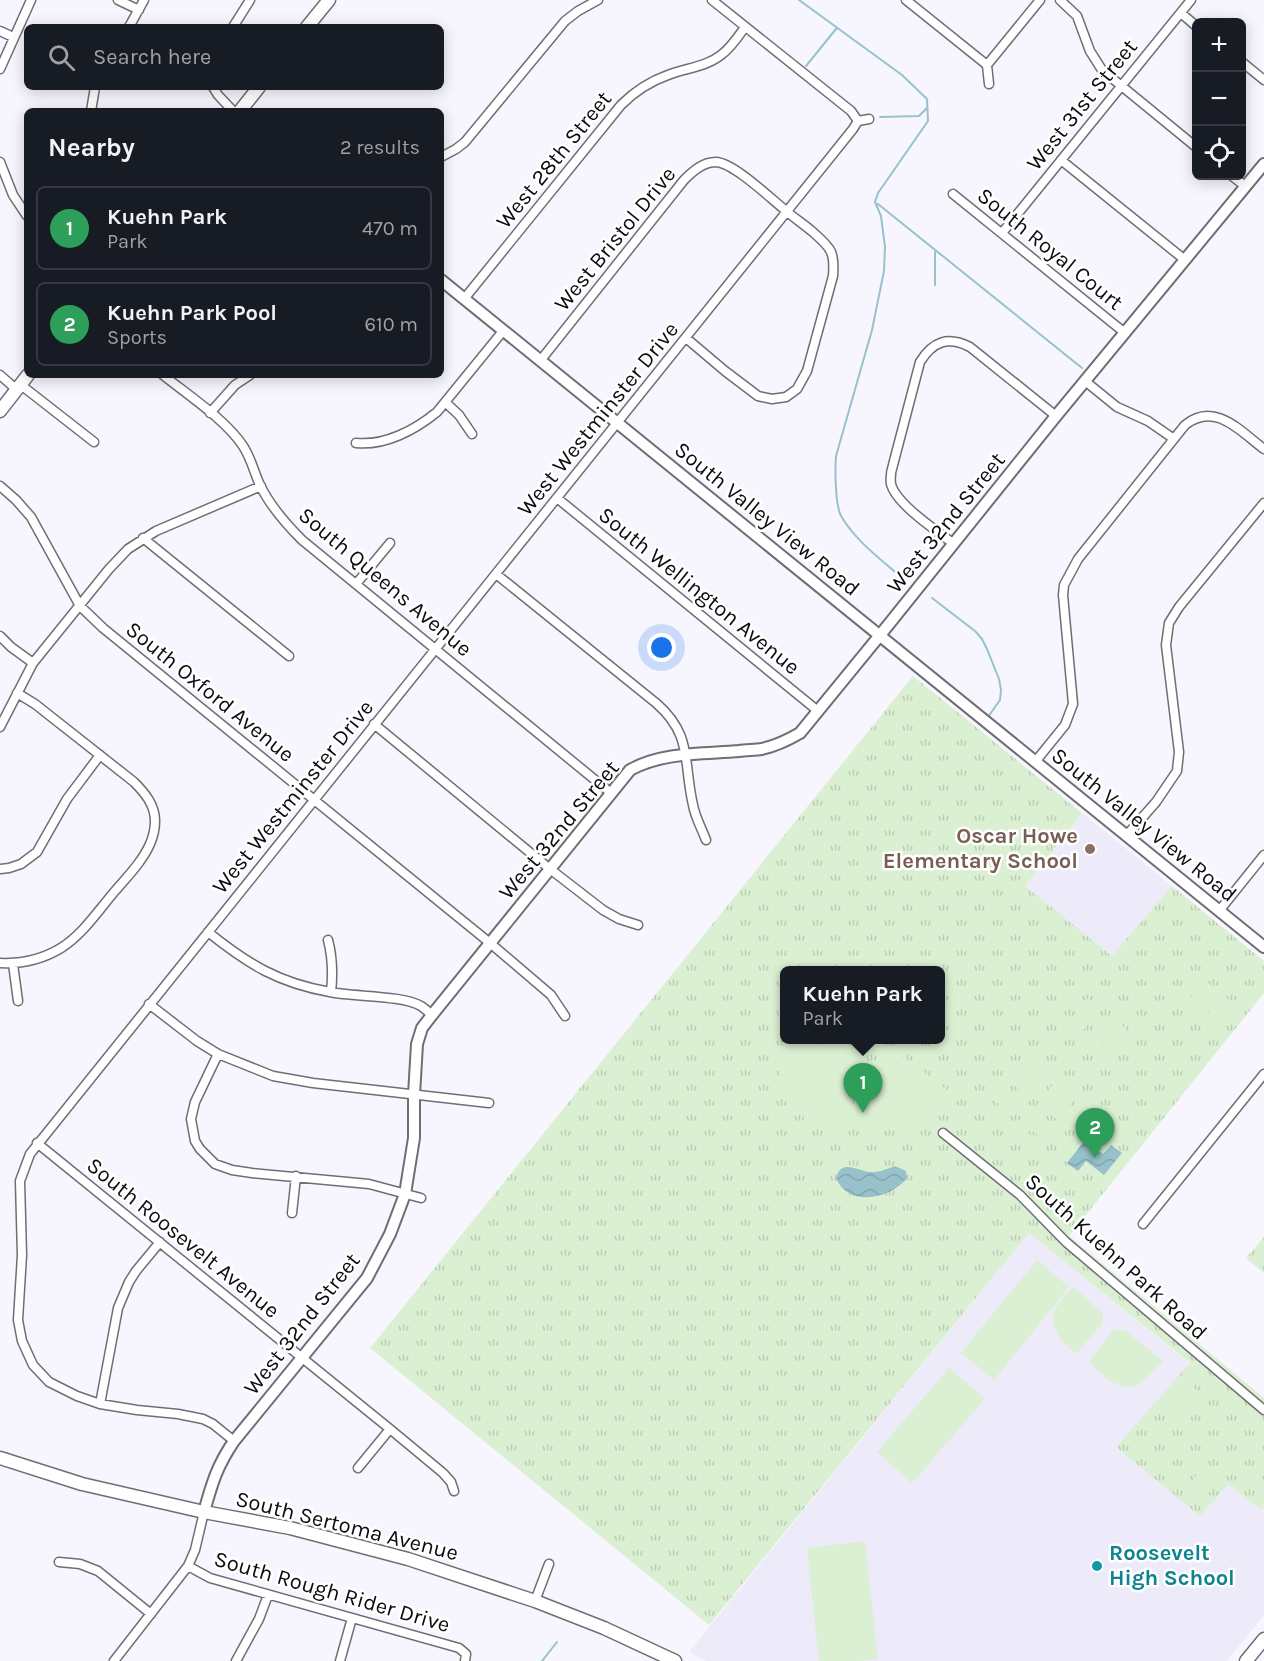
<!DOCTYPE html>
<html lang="en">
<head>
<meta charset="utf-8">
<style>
  body { margin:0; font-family:Karla,sans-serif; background:#20242c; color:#f1f3f6 }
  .controls { position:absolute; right:18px; top:18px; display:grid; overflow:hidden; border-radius:9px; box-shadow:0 3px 15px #0003 }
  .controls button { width:54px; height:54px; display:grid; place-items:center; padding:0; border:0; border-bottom:2px solid #363941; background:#171b24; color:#f1f3f6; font:30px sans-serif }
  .you { position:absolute; left:662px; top:648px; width:21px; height:21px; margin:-15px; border:4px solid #fff; border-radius:50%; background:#1a73e8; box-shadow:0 0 0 9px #1a73e833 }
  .badge { display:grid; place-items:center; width:39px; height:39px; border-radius:50%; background:#398183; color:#fff; font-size:20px; font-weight:700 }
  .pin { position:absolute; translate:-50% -50px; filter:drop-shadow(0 2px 3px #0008) }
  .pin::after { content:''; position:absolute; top:32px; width:21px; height:18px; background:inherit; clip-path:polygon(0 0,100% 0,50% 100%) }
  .popup { position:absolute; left:780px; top:966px; width:165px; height:78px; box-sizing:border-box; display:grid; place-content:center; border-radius:9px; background:#171b24; filter:drop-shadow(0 2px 4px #0005); font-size:20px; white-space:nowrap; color:#9ea1a6 }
  .popup b { font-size:22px; color:#f1f3f6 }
  .popup::after { content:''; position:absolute; left:50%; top:100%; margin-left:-12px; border:12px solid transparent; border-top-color:#171b24 }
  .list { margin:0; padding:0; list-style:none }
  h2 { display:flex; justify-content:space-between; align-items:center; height:78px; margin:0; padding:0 24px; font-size:26px }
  h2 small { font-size:20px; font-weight:400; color:#9ea1a6 }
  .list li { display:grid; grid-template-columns:39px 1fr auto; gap:18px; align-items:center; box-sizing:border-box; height:84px; margin:0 12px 12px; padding:0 12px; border:2px solid #363941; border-radius:9px }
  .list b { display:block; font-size:22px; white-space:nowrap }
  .list p { margin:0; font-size:20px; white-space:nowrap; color:#9ea1a6 }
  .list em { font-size:20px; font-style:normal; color:#9ea1a6 }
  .icon { flex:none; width:33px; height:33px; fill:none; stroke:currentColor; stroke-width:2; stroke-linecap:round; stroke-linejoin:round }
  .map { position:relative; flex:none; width:1264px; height:1661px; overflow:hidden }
  .search { position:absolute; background:#171b24; box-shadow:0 3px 15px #0003; left:24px; top:24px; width:420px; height:66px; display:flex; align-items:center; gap:15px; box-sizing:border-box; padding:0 21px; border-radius:9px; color:#9ea1a6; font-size:22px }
  .panel { position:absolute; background:#171b24; box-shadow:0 3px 15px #0003; left:24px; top:108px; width:420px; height:270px; border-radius:9px }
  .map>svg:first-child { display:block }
</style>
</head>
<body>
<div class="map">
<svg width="1264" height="1661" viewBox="0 0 1264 1661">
  <defs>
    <pattern id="park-tufts" width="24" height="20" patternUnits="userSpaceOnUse" patternTransform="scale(1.5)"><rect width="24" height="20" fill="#dbf0d2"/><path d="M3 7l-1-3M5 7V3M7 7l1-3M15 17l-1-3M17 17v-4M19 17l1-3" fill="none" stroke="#bbcdb3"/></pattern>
    <pattern id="water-waves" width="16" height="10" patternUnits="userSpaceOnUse" patternTransform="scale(1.5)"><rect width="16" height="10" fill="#97c2cb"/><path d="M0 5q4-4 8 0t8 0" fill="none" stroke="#81a6ad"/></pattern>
  </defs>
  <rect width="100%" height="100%" fill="#f7f6fe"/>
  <path fill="#edeaf9" d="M1082,813L1172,886L1112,957L1025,886Z
    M1029,1233L1190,1364L1117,1447L1200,1515L1228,1484L1260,1510L1264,1503V1615L1227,1661H706L689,1652Z"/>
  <path fill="url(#park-tufts)" fill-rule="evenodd" d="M913,676L1082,813L1025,886L1112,956L1172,886L1264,961V993L1069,1236L1264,1398V1503L1261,1510L1228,1484L1200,1516L1116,1447L1190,1363L1029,1233L709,1625L370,1348ZM785,970H941V1040H785Z
    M1264,1237V1273L1246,1258Z"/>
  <path fill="#dbf0d2" d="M1205,980L1220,993L1196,1022L1181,1010Z
    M1223,995L1234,1004L1210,1033L1199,1024Z
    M1088,998L1101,1008L1083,1030L1071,1019Z
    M1114,1019L1127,1030L1109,1051L1097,1040Z
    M785,1040H804L862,1055L866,1061L849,1112L881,1052L892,1048L951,1093C949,1097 947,1102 945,1105C923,1132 874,1139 847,1117L841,1136C796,1125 769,1084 785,1040Z
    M1023,1057L1044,1074L1036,1083L1016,1067Z
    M1013,1070L1034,1086L1026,1095L1006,1079Z
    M1055,1082L1075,1098L1067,1108L1047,1092Z
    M998,1088L1019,1105L1011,1114L991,1098Z
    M1045,1094L1065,1111L1058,1120L1037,1104Z
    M989,1101L1009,1117L1001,1127L981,1110Z
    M1030,1113L1050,1129L1043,1139L1022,1123Z
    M1020,1126L1040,1142L1033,1152L1012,1135Z
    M1037,1260L1069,1287L994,1380L961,1353Z
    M1073,1287L1103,1313L1102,1324L1076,1354C1061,1342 1046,1326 1057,1306C1061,1299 1068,1293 1073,1287Z
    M1113,1330H1125L1163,1361L1142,1382L1131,1388L1111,1382L1089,1362Z
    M949,1368L985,1399L912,1483L877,1452Z
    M1180,1377L1206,1398L1182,1429L1155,1407Z
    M1199,1472L1215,1485L1208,1494L1192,1481Z
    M865,1541L878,1659L858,1661H819L807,1548Z"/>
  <path fill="url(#water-waves)" d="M1085,1140L1103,1154L1111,1145L1122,1153L1104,1175L1086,1161L1078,1171L1067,1163Z
    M895,1166L906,1171L907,1178C891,1199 848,1208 836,1178C841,1158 858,1171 870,1172C878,1173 887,1169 895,1166Z"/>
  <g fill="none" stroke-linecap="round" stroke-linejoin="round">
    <path stroke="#97c2cb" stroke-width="2" d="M799,0L902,75L927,99L928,121L878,193L875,202L881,216L885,247L884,271L872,330L836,456C835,469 835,504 841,516C855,540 879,558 900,576
      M806,66L836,29
      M880,117L919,116L927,108
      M878,204L1082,368
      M935,252V285
      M932,598L975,631L982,639L987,649L999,679L1001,690L1000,700L988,717
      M542,1661L557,1642"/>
    <defs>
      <path id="minor" d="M118,0L139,10
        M712,0L851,111L858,121
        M906,0L987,65
        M1060,0L1077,16L1090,51L1102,70L1196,147
        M1181,13L1196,26
        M129,27L144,0
        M233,27L250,0
        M0,31L13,37
        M1242,62L1264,80
        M0,69L31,0
        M989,84L987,65L1040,0
        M213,87L218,95L233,111
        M91,111L95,87
        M858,121L869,119
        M441,157L456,149L465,142L565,21L578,11L598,0
        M1061,160L1185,260
        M0,162L13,195L27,216
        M1232,176L1245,186
        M953,194L1125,333
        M1002,233L1191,0
        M464,299L621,105C634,92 651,81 668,75C686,68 706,67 721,55C731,48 738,37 745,27
        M540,361L684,180C693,171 703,162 716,162C734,163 770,198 785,210C794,218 805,225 814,233C831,248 835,252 833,276L807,371L797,389L786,397L772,399L758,396L725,371L686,338
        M0,375L17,390
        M163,375C188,395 226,420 243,446C251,458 254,472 260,485C270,506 286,524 302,540L611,793
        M1085,381L1117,407L1148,421L1174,439
        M21,385L94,442
        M445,402L459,415L472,434
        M210,413L235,385L250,375
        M356,443C385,446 415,430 437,412L503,331
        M0,486L16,500L31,517L80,606L103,628L490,943L551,995L565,1016
        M557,498L818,711
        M143,538L289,656
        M954,544C937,531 896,504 891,484C890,477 891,471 893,465L920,362C933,341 948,336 970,347L1056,416
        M496,574L656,703C693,735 683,762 693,805C695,817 702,829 706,840
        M356,584L390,543
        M0,636L11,647L33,663
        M374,724L550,869L603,910L619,919L638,925
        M0,727L33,663L109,569L128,549L156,531L261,486
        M1035,762L1065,725L1073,704L1063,595L1064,585L1078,559L1185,425C1215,401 1240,431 1264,449
        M1126,836L1156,802L1177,771L1179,752L1166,645L1169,623L1179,607L1264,503
        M0,869L9,868L21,864L37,852L67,799L100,755
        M1219,911L1264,855
        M208,932C249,965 279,983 330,992C354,997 402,995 421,1006C425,1009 429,1012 432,1015
        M328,940C333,959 333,974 331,992
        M0,963C21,964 43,959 61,948C83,934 98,911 115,891C127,877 142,862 150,844C153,837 155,829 155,821C155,805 145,793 134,782L35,704L17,693
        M13,964L18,1001
        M149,1004L197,1041L218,1054L273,1076L313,1083L489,1103
        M218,1054L195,1102L191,1119L195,1141L200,1149L215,1164L232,1170L252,1173L369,1184L421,1198
        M943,1133L1020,1195L1066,1242L1264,1410
        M37,1143L390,1429L443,1473L451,1482L454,1491
        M292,1213L296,1176
        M1143,1224L1264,1074
        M100,1404L118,1308L129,1282L136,1271L160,1242
        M234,1441L213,1424L203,1419L178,1414L137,1410L100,1404L77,1396L49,1382L33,1365L22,1341L18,1320L22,1255L20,1181L30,1154L853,129L858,121
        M358,1468L390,1429
        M59,1562L80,1564L98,1571L151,1614
        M188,1566L210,1578L459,1648L466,1654L465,1661
        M535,1601L549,1564
        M114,1661L188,1566L195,1550L204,1512
        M236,1661L259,1619L268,1595
        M340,1661L352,1618"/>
      <path id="tertiary" d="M441,280L1264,947
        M204,1512C212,1483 217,1466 234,1441L367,1278L390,1234L405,1194L414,1138V1095L417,1044L422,1028L432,1015L630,770C662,752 703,754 739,751C746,750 754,750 762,749C775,746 788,740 800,733L885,629L1056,416L1264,164"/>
      <path id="secondary" d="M307,27L329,0
        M240,111L259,87
        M0,411L28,375
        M0,1458L82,1484L204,1512L290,1528L408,1559L535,1601L604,1628L675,1661
        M1246,1661L1264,1639"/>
    </defs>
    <use href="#minor" stroke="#6f6e75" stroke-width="11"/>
    <use href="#tertiary" stroke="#6f6e75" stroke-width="14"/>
    <use href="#secondary" stroke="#6f6e75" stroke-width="15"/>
    <use href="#minor" stroke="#fff" stroke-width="8"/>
    <use href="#tertiary" stroke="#fff" stroke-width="10"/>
    <use href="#secondary" stroke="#fff" stroke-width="12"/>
  </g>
  <circle fill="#8d6e63" stroke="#fff" stroke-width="2" cx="1090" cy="849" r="6"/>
  <circle fill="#0f9aa8" stroke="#fff" stroke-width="2" cx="1097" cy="1566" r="6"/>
  <g text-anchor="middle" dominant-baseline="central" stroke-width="5" stroke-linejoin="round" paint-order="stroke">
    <g font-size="22" fill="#0c0c0e" stroke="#fff">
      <text transform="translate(1082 105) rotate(-51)">West 31st Street</text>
      <text transform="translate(554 160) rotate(-51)">West 28th Street</text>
      <text transform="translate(615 239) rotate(-51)">West Bristol Drive</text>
      <text transform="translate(1050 249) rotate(39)">South Royal Court</text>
      <text transform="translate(598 419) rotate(-51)">West Westminster Drive</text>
      <text transform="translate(767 519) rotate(39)">South Valley View Road</text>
      <text transform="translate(946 523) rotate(-51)">West 32nd Street</text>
      <text transform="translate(385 582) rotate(40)">South Queens Avenue</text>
      <text transform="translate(699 591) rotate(39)">South Wellington Avenue</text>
      <text transform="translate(210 692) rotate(39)">South Oxford Avenue</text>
      <text transform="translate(293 797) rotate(-51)">West Westminster Drive</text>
      <text transform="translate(1144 825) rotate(39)">South Valley View Road</text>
      <text transform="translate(559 830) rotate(-50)">West 32nd Street</text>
      <text transform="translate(183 1238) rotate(39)">South Roosevelt Avenue</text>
      <text transform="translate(1116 1257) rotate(42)">South Kuehn Park Road</text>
      <text transform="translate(302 1324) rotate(-52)">West 32nd Street</text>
      <text transform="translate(347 1526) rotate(14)">South Sertoma Avenue</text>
      <text transform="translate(332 1592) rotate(16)">South Rough Rider Drive</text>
    </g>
    <g font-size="22" font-weight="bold" fill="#785e54" stroke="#fff" text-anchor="end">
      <text x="1078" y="836">Oscar Howe<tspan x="1078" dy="25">Elementary School</tspan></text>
    </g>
    <g font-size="22" font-weight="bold" fill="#0d838f" stroke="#fff" text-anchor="start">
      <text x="1109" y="1553">Roosevelt<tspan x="1109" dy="25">High School</tspan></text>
    </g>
  </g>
</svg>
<div class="controls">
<button>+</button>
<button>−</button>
<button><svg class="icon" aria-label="locate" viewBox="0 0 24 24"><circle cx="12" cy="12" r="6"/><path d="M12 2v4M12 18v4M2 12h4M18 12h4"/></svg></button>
</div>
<div class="you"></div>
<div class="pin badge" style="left:863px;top:1113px;background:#2e9e5b">1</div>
<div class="popup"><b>Kuehn Park</b>Park</div>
<div class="pin badge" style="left:1095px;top:1158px;background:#2e9e5b">2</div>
<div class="search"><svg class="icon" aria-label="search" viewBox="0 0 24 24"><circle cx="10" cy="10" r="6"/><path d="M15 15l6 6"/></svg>Search here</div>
<section class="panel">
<h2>Nearby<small>2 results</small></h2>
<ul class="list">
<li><span class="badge" style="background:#2e9e5b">1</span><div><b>Kuehn Park</b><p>Park</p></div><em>470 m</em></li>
<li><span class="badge" style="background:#2e9e5b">2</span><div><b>Kuehn Park Pool</b><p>Sports</p></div><em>610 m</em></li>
</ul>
</section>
</div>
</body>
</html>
